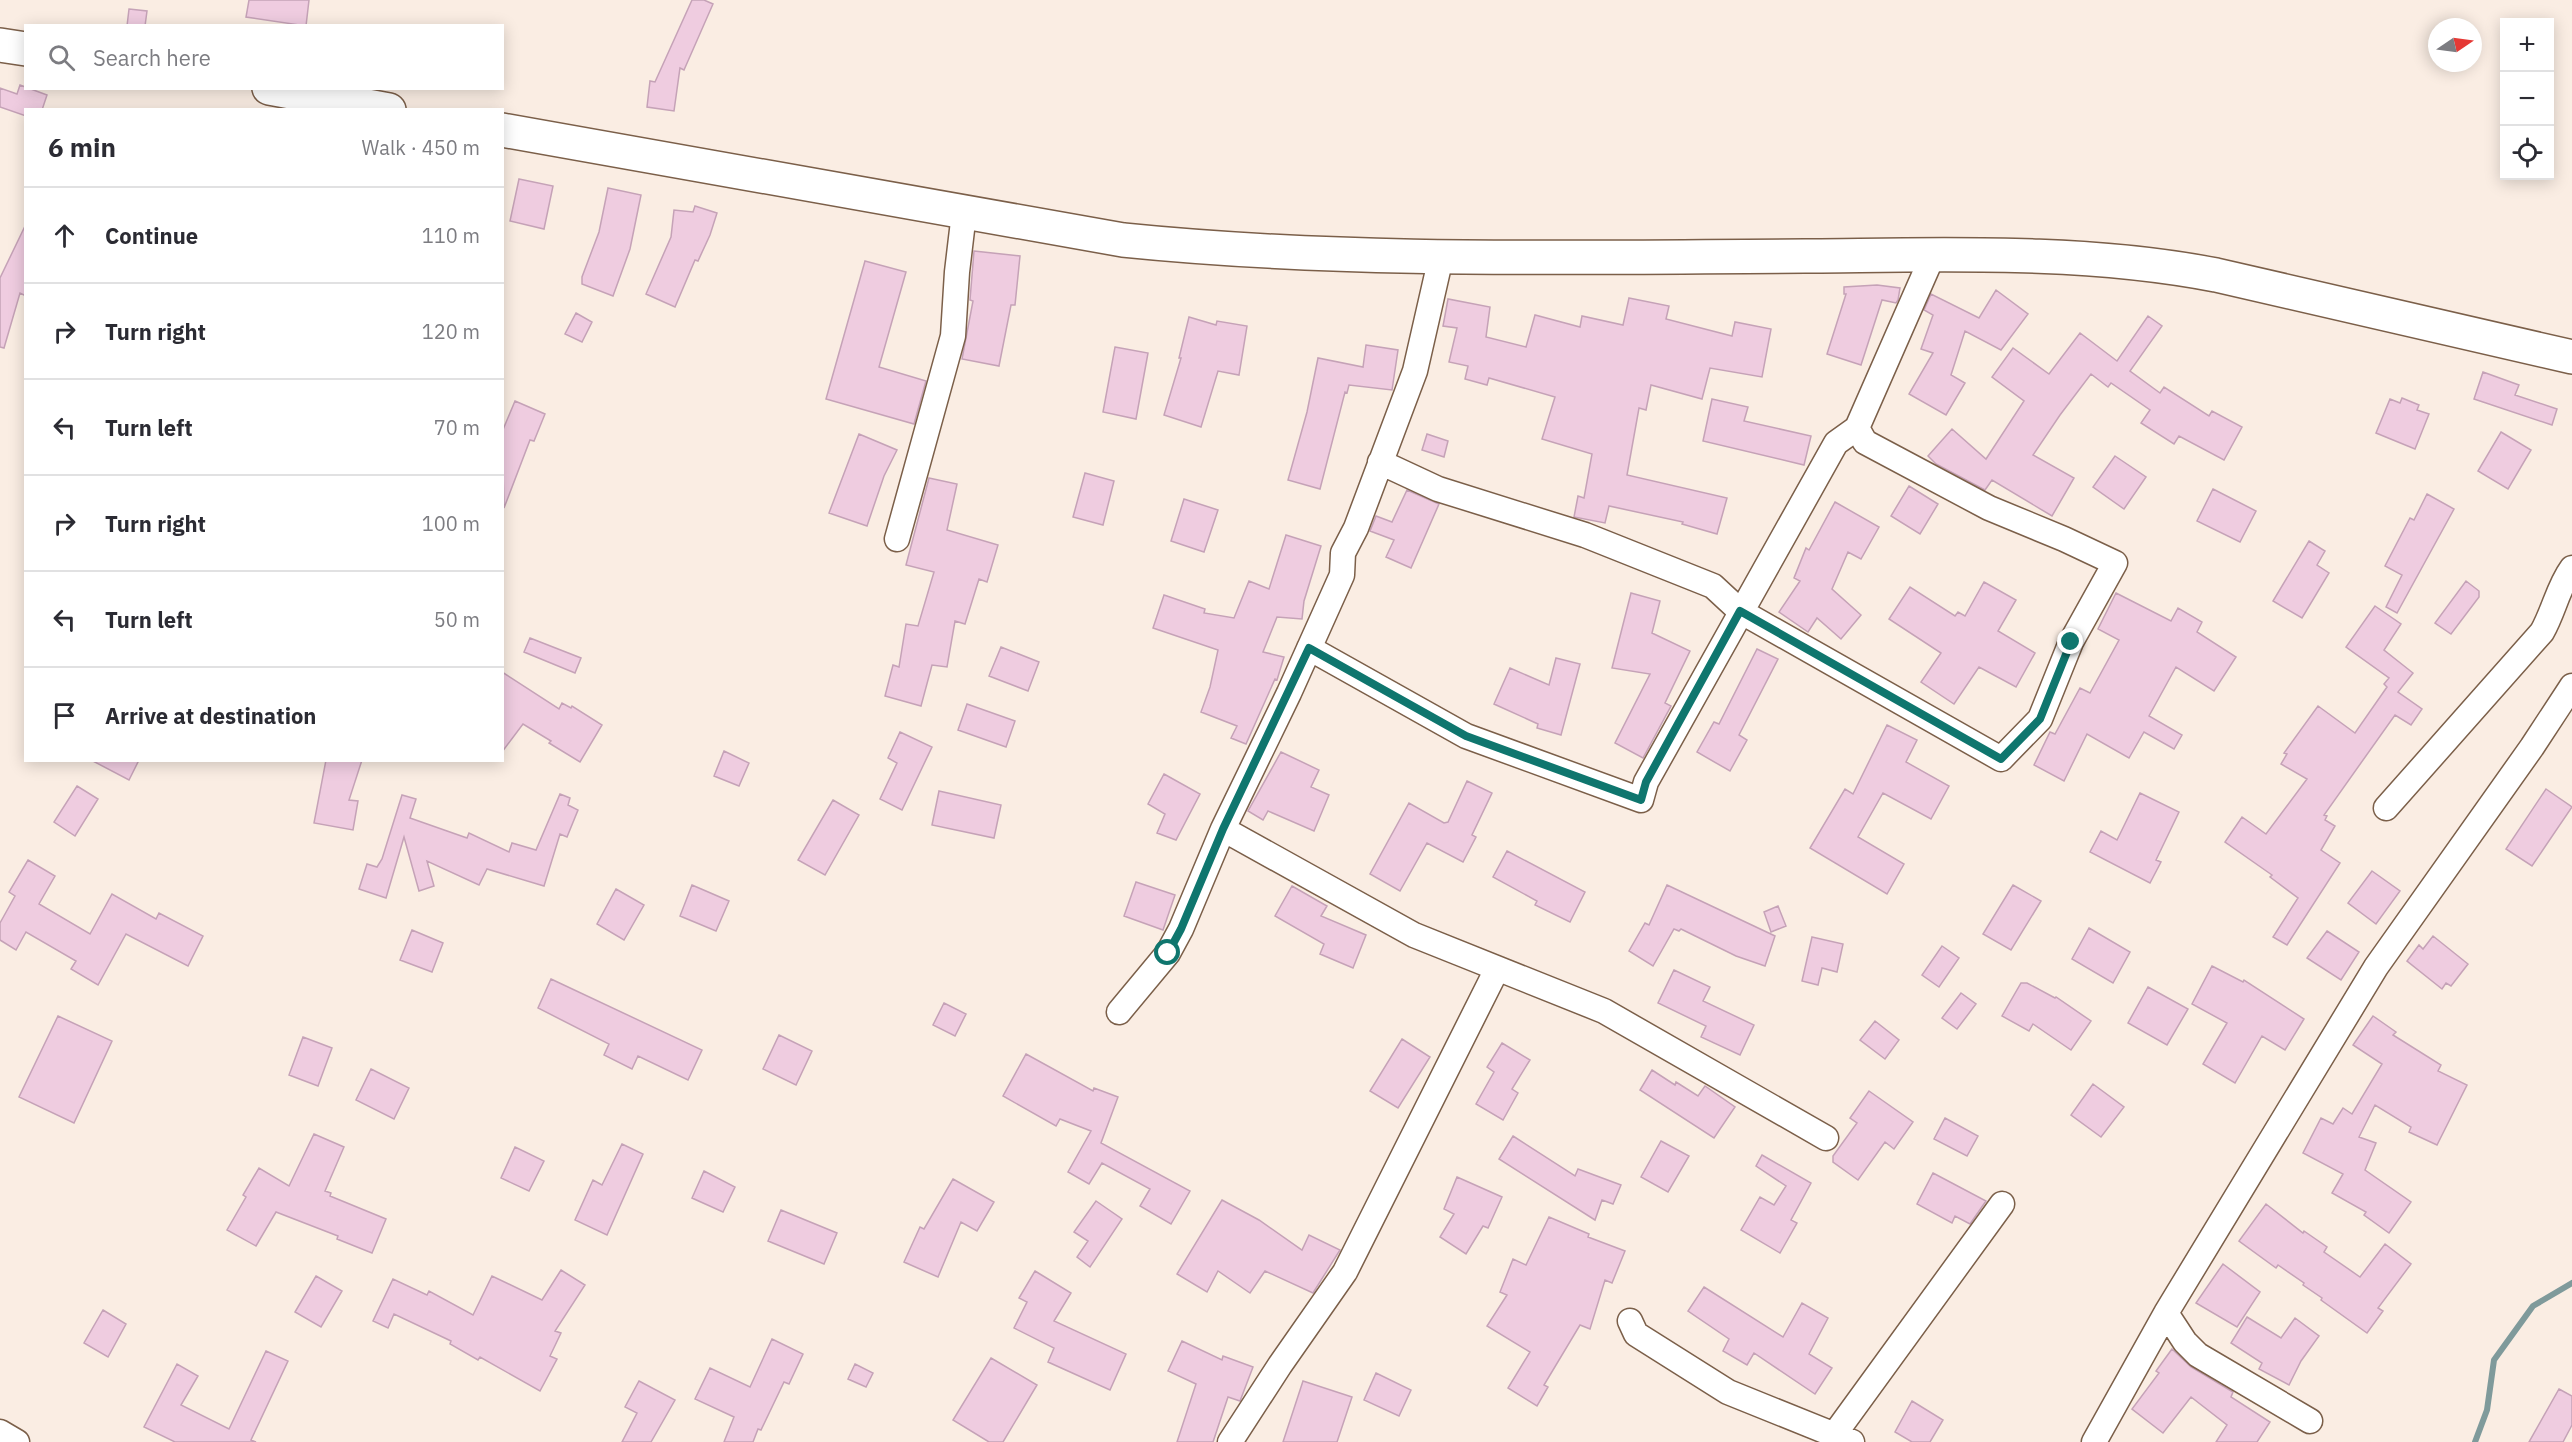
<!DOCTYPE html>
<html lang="en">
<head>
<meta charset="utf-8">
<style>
  body { margin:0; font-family:"IBM Plex Sans",sans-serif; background:#f2f2f3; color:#2b2b33 }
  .controls { position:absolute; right:18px; top:18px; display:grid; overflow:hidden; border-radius:0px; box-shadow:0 3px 15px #0003 }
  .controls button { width:54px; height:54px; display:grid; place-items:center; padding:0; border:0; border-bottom:2px solid #e1e1e2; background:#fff; color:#2b2b33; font:30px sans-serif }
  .compass { position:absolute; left:2428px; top:18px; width:54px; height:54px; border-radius:50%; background:#fff; box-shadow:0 3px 15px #0003; rotate:77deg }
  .stop { position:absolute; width:18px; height:18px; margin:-14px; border:4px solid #0f766e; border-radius:50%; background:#fff }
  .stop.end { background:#0f766e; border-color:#fff; box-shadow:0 2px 6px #0008 }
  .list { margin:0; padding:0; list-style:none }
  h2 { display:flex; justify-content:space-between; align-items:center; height:78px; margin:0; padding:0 24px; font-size:26px }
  h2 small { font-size:20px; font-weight:400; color:#7c7c81 }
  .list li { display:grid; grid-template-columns:39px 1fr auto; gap:18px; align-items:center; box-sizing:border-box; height:96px; padding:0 24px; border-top:2px solid #e1e1e2 }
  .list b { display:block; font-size:22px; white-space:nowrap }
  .list em { font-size:20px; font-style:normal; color:#7c7c81 }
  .icon { flex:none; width:33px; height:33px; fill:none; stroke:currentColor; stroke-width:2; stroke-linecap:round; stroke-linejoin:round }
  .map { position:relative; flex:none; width:2572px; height:1442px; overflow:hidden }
  .search { position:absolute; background:#fff; box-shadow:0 3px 15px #0003; left:24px; top:24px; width:480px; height:66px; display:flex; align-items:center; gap:15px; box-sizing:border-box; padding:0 21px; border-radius:0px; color:#7c7c81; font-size:22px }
  .panel { position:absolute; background:#fff; box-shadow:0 3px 15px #0003; left:24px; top:108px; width:480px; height:654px; border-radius:0px }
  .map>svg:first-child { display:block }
</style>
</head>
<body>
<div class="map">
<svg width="2572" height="1442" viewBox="0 0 2572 1442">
  <rect width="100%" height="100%" fill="#faede3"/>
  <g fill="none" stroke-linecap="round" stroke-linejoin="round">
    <path stroke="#7f9a9b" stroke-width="6" d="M2475,1442L2487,1410L2494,1360L2533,1306L2572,1283"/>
  </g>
  <path fill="#efcce0" stroke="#c5a2b7" stroke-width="1.5" d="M249,0H309L306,26L246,17Z
    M692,0H704L713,4L684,70L680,68L674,111L647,107L650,81L655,82Z
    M129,9L147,11L145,26H127Z
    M20,85L47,95L42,110H26V116L0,107V88L17,94Z
    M519,179L553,186L544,229L510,221Z
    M608,188L641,195L630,249L613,296L582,284V277L599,232Z
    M695,206L717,213L710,235L698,261L695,260L675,307L646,294L671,237L674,210L693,212Z
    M26,224V296L20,293L4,348L0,347V278Z
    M974,251L1020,256L1015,305H1011L999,366L962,359L973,301L970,300Z
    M865,261L906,272L879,367L926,381L914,424L826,399Z
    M1877,285L1900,288L1898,300L1896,303L1882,300L1861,365L1827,354L1846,294H1844V287Z
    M1996,290L2028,314L2001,350L1965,331L1951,375L1965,383L1946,415L1909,394L1933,353L1921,349L1933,315L1924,310L1931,294L1979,318Z
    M1629,298L1669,306L1666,319L1732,336L1735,322L1771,329L1762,377L1710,368L1702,399L1651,385L1646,410L1639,408L1627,475L1727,498L1717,534L1682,524L1683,522L1609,506L1605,523L1574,517L1578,496L1584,498L1592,454L1542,439L1555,397L1489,378L1487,385L1465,379L1468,366L1449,362L1457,328L1443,326L1448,299L1490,307L1486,337L1526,347L1535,315L1580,327L1582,316L1623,325Z
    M576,313L592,322L582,342L565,334Z
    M2148,316L2162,326L2130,371L2160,393L2164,387L2209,416L2212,411L2242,427L2224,460L2179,436L2174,444L2141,423L2150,410L2111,383L2108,387L2091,374L2060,415L2033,455L2074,478L2052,516L1992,480L1985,490L1936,464L1928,456L1952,429L1986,459L2024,401L1992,377L2013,348L2049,374L2080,333L2117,361Z
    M1189,317L1216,325L1217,321L1247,326L1239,375L1218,371L1201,427L1164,415L1181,358H1179Z
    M1366,345L1398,350L1392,390L1349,385L1347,393L1345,392L1320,489L1288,480L1307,412L1318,358L1363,367Z
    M1115,347L1148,353L1136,419L1103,412Z
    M2483,372L2519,385L2515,395L2557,409L2552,425L2474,399Z
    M2402,398L2419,405L2417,410L2429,414L2415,449L2376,433L2390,399L2400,403Z
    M1712,399L1748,407L1744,421L1811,436L1804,465L1703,441Z
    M515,401L545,414L534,441L530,440L504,508L502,432Z
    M2501,432L2531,450L2508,489L2478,471Z
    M859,434L897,450L884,476L867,526L829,513Z
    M1427,434L1448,441L1444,457L1422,450Z
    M2115,456L2146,477L2124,509L2093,487Z
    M1085,473L1114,481L1103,525L1073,517Z
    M929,478L957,484L947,530L998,545L987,582L979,579L965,624L955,621L947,667L932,665L921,706L885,696L893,665L899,667L906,624L918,626L934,572L906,565Z
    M1909,486L1938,504L1920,534L1891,516Z
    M2213,489L2256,511L2240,542L2197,521Z
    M1407,490L1439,504L1411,568L1386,557L1394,540L1370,531L1376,516L1392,522Z
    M2427,494L2454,509L2397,613L2386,607L2402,575L2385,566L2410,518L2414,520Z
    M1184,499L1218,510L1204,552L1171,541Z
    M1835,502L1879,527L1861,559L1848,552L1832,589L1861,615L1841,639L1817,618L1808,632L1779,612L1800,581L1794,578L1806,548L1809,550Z
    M1286,535L1321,546L1304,601L1302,619L1277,617L1263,652L1284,657L1277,680L1275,679L1246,744L1231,738L1237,726L1201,712L1210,687L1218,650L1153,628L1164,595L1205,609L1204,613L1234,618L1249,581L1269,589Z
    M2309,541L2325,551L2317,565L2329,573L2302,618L2273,601Z
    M2466,581L2479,591V597L2451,634L2435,623Z
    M1984,582L2016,600L1998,631L2035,653L2016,687L1979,667L1954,704L1921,682L1941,653L1889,619L1910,587L1955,616L1958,612L1965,616Z
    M1631,593L1660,601L1652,633L1690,651L1665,703L1671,706L1643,758L1615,743L1650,674L1612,668Z
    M2116,593L2171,621L2178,608L2202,622L2197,632L2236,657L2214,691L2176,667L2149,716L2182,735L2174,749L2144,732L2129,758L2087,734L2064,781L2034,765L2050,732L2055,734L2080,688L2090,693L2119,640L2098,629Z
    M2375,606L2401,624L2384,650L2413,673L2398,692L2422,709L2411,725L2395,715L2324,815L2327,816L2325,820L2335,826L2321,850L2340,863L2287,945L2273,937L2298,898L2270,877L2272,875L2225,842L2242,817L2266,834L2307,779L2281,764L2287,754L2284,753L2318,706L2355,733L2387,687L2384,684L2389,678L2346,647Z
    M530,638L581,658L575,673L524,652Z
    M1001,647L1039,662L1028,691L989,676Z
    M1757,649L1778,659L1739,735L1747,740L1730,771L1697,752L1714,722L1719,724Z
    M1556,658L1580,664L1561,735L1537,728L1538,724L1494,704L1510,668L1549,685Z
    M502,672L559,709L562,703L571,708L572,706L602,725L580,762L549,743L551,741L523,724L502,752Z
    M967,704L1015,721L1006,747L958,730Z
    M1887,725L1917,740L1906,762L1949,786L1931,819L1883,793L1858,837L1904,864L1887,894L1810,848L1845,789L1853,794Z
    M900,732L932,747L902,810L880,799L897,763L888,758Z
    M724,751L749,763L739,786L714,776Z
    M1281,752L1319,770L1311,787L1329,795L1314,831L1268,811L1263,820L1248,811Z
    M91,760H139L129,780Z
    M326,760H362L349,800L358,801L353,830L314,823Z
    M1164,774L1200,794L1176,840L1157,833L1165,814L1148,804Z
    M1467,781L1492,793L1472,835L1476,837L1463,862L1427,843L1400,891L1370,874L1409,803L1444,823L1448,822Z
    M77,786L98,799L75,836L54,822Z
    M2546,789L2572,807L2532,866L2506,849Z
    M939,791L1001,805L994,838L932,825Z
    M2140,793L2179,812L2156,860L2161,862L2150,883L2090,852L2101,831L2117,840Z
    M560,794L570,798L568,805L578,810L567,837L560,834L544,886L487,869L479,885L427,861L434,886L419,891L404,837L386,898L359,889L367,864L377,867L382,859L402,795L416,799L410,818L467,838L469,833L509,852L512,843L536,850Z
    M833,800L859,815L825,875L798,860Z
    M1507,851L1585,892L1570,922L1535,905L1537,901L1493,877Z
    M28,860L55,876L39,904L90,934L112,894L156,919L159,913L203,936L188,966L126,934L98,985L71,969L76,961L26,932L16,950L0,940V923L15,896L9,892Z
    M2372,871L2400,891L2376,924L2348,903Z
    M1136,882L1175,895L1163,930L1124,916Z
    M692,885L729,901L716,931L680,916Z
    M1667,885L1775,936L1765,966L1736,956L1681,929L1679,931L1674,929L1653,966L1629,951L1645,923L1649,925Z
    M2013,885L2041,901L2011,950L1983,934Z
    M1292,886L1327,906L1321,916L1366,935L1353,968L1320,954L1324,944L1275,916Z
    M616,889L644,905L624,940L597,924Z
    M1778,906L1786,926L1771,932L1764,912Z
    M2089,928L2130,952L2113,983L2072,959Z
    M412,930L443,943L432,972L400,960Z
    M2327,931L2359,952L2341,980L2307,958Z
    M2433,936L2468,964L2451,986L2446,983L2442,989L2407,961L2419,945L2423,949Z
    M1812,937L1843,944L1837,972L1822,968L1818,985L1802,981Z
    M1942,946L1959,958L1939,987L1922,975Z
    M2212,966L2243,982L2244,980L2304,1019L2285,1050L2262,1036L2235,1083L2203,1064L2227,1023L2192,1004Z
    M1674,970L1710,987L1703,1001L1754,1025L1740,1055L1701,1037L1706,1026L1658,1003Z
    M551,979L702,1050L688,1080L638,1056L632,1069L604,1055L609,1044L538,1008Z
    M2021,983H2027L2055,998L2056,997L2091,1021L2071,1050L2033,1024L2029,1031L2002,1016Z
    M2148,987L2188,1009L2167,1045L2128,1023Z
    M1961,993L1976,1004L1957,1029L1942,1018Z
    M944,1003L966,1014L955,1036L933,1025Z
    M58,1016L112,1041L74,1123L19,1097Z
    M2373,1016L2396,1032L2393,1035L2441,1065L2438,1071L2467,1085L2437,1145L2409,1132L2411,1127L2375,1105L2359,1137L2376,1143L2365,1170L2411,1202L2389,1233L2364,1215L2366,1212L2332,1193L2343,1174L2303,1153L2321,1118L2333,1124L2343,1108L2352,1114L2382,1064L2353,1045Z
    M1875,1021L1899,1040L1885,1059L1860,1040Z
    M779,1035L812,1051L796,1085L763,1069Z
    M303,1037L332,1048L318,1086L289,1075Z
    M1402,1039L1430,1057L1398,1108L1370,1091Z
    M1502,1043L1530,1060L1512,1089L1518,1093L1503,1120L1476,1104L1494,1072L1487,1067Z
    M1026,1054L1093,1091L1094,1088L1118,1097L1101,1143L1190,1191L1171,1224L1140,1206L1150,1189L1102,1163L1089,1184L1068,1172L1091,1131L1060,1119L1056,1126L1003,1096Z
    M371,1069L409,1088L394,1119L356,1100Z
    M1652,1070L1675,1085L1676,1082L1698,1096L1705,1086L1735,1107L1714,1138L1640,1090Z
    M2093,1084L2124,1107L2101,1137L2071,1115Z
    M1869,1091L1913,1122L1894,1149L1885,1142L1858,1180L1833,1162V1156L1857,1123L1850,1118Z
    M1945,1118L1978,1136L1967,1156L1934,1139Z
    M314,1134L344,1147L325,1191L331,1193L330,1196L386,1219L372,1253L337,1239L338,1236L276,1212L256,1246L227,1230L246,1197L243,1195L259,1168L289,1186Z
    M1513,1136L1575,1176L1578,1169L1621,1185L1613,1204L1602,1200L1595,1220L1499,1159Z
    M1661,1141L1689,1156L1668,1192L1641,1177Z
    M622,1144L643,1154L607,1235L575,1220L593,1180L602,1185Z
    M515,1147L544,1161L529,1191L501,1178Z
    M1762,1155L1811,1183L1791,1220L1797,1223L1780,1253L1741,1230L1760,1197L1774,1205L1786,1186L1756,1166Z
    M704,1171L735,1187L723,1212L692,1198Z
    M1933,1173L1986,1201L1970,1224L1955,1216L1952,1223L1917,1204Z
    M1457,1177L1502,1197L1488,1228L1483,1226L1466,1254L1440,1237L1454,1214L1444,1209Z
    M953,1179L994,1202L977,1231L961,1222L938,1277L904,1262L920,1227L924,1229Z
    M1222,1200L1259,1220L1302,1250L1309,1235L1340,1250L1313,1293L1265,1271L1250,1293L1218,1271L1207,1292L1177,1274Z
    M1096,1201L1122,1219L1090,1267L1077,1257L1088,1241L1074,1232Z
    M2266,1204L2303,1233L2304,1231L2327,1247L2324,1252L2360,1277L2385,1244L2411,1264L2378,1308L2383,1311L2367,1333L2321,1300L2322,1298L2303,1285L2304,1283L2278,1265L2276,1268L2239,1241Z
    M781,1210L837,1233L824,1264L768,1241Z
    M1549,1217L1589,1234L1588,1237L1625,1251L1612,1283L1605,1280L1590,1329L1580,1325L1544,1385L1548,1387L1537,1406L1508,1388L1530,1352L1487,1326L1507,1295L1500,1292L1513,1259L1526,1265Z
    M2223,1264L2260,1292L2237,1327L2196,1303Z
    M561,1270L585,1285L555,1331L561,1333L550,1356L557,1359L540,1391L480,1357L478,1360L450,1344L451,1341L394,1314L388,1328L373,1321L393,1279L427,1295L429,1291L473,1315L492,1276L542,1300Z
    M1035,1271L1071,1293L1054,1321L1126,1354L1110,1390L1048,1362L1054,1348L1014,1328L1027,1302L1019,1298Z
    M316,1276L342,1291L321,1327L295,1312Z
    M1704,1287L1783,1337L1802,1303L1828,1318L1809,1354L1832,1368L1815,1394L1754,1353L1747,1365L1723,1351L1729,1339L1688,1311Z
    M103,1310L126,1324L108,1357L84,1343Z
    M2247,1317L2281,1338L2295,1318L2319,1336L2301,1361L2289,1385L2259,1369L2262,1363L2231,1343Z
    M772,1339L803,1354L789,1384L784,1382L761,1430L758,1429L753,1442H724L734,1417L695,1399L710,1368L750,1387Z
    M1182,1341L1222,1360L1223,1356L1253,1367L1240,1401L1228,1397L1213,1442H1177L1196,1384L1168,1371Z
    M2172,1349L2191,1367L2233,1392L2231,1397L2270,1422L2257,1442H2216L2227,1425L2191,1397L2163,1433L2132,1409L2159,1373L2156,1371Z
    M266,1351L288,1361L251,1440L256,1442H175L144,1427L177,1364L198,1376L181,1405L229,1429Z
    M991,1358L1037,1385L1003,1442H989L953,1420Z
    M855,1364L873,1373L866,1387L848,1379Z
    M1376,1373L1411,1390L1399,1416L1364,1400Z
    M639,1381L675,1400L651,1442H622L637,1413L625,1407Z
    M1303,1381L1352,1397L1337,1442H1283Z
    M2559,1389L2572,1396V1425L2563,1442H2529Z
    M1912,1401L1943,1420L1930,1442H1912L1895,1432Z"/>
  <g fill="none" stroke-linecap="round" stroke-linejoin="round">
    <defs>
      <path id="street" d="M1380,462L1438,489L1585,535L1713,586L1740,611L2001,759L2040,719L2071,642L2115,563L2064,539L1989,508L1865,442L1857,428L1933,255
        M897,539L953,336L957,272L964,213
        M1309,648L1466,736L1641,800L1646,782L1836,443L1857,428
        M2386,808L2542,632C2554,611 2558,587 2572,568
        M1223,829L1414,935L1604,1011L1826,1138
        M1119,1012L1168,953L1181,929L1223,829L1289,693L1342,575L1343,553L1356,528L1415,371L1441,257
        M2166,1313L2185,1342L2198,1355L2310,1421
        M1630,1321L1636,1334L1728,1392L1852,1442
        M0,1432L17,1442
        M1834,1435L2002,1204
        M1230,1442L1280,1365L1345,1272L1497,969
        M2094,1442L2166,1313L2376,967L2532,747L2572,686"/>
      <path id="secondary" d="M0,45L26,49
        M269,88L389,110
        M502,130L1123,240C1350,263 1577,257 1805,256C1941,255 2082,249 2216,275L2572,357"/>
    </defs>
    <use href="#street" stroke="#7b5f49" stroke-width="27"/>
    <use href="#secondary" stroke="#7b5f49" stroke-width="36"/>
    <use href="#street" stroke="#fff" stroke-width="24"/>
    <use href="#secondary" stroke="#fff" stroke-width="33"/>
  </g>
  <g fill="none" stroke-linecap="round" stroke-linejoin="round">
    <path stroke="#0f766e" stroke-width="8" d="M1168,953L1181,929L1223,829L1309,648L1466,736L1641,800L1646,782L1740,611L2001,759L2040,719L2071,642"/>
  </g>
</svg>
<div class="controls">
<button>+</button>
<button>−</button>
<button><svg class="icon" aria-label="locate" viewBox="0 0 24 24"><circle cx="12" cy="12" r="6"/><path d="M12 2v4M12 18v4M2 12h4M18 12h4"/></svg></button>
</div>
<svg class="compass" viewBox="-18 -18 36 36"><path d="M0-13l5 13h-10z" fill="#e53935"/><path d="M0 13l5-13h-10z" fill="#7c7c81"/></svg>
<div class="stop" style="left:1168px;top:953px"></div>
<div class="stop end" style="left:2071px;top:642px"></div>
<div class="search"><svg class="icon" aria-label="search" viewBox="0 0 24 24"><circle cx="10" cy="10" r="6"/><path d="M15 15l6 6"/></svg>Search here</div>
<section class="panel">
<h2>6 min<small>Walk · 450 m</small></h2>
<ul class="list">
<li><svg class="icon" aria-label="ahead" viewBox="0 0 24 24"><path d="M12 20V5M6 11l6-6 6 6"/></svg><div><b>Continue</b></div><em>110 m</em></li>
<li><svg class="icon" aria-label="right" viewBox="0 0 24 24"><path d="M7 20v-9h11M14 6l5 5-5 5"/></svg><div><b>Turn right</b></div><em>120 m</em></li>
<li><svg class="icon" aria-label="left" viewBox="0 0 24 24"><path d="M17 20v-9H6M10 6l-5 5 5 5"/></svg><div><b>Turn left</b></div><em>70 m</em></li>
<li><svg class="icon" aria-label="right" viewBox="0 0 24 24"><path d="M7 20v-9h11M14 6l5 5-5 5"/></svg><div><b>Turn right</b></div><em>100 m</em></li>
<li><svg class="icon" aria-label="left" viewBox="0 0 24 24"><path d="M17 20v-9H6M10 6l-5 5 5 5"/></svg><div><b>Turn left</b></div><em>50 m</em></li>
<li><svg class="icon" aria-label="arrive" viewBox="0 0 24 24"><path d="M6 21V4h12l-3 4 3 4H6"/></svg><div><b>Arrive at destination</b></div></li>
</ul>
</section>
</div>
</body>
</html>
